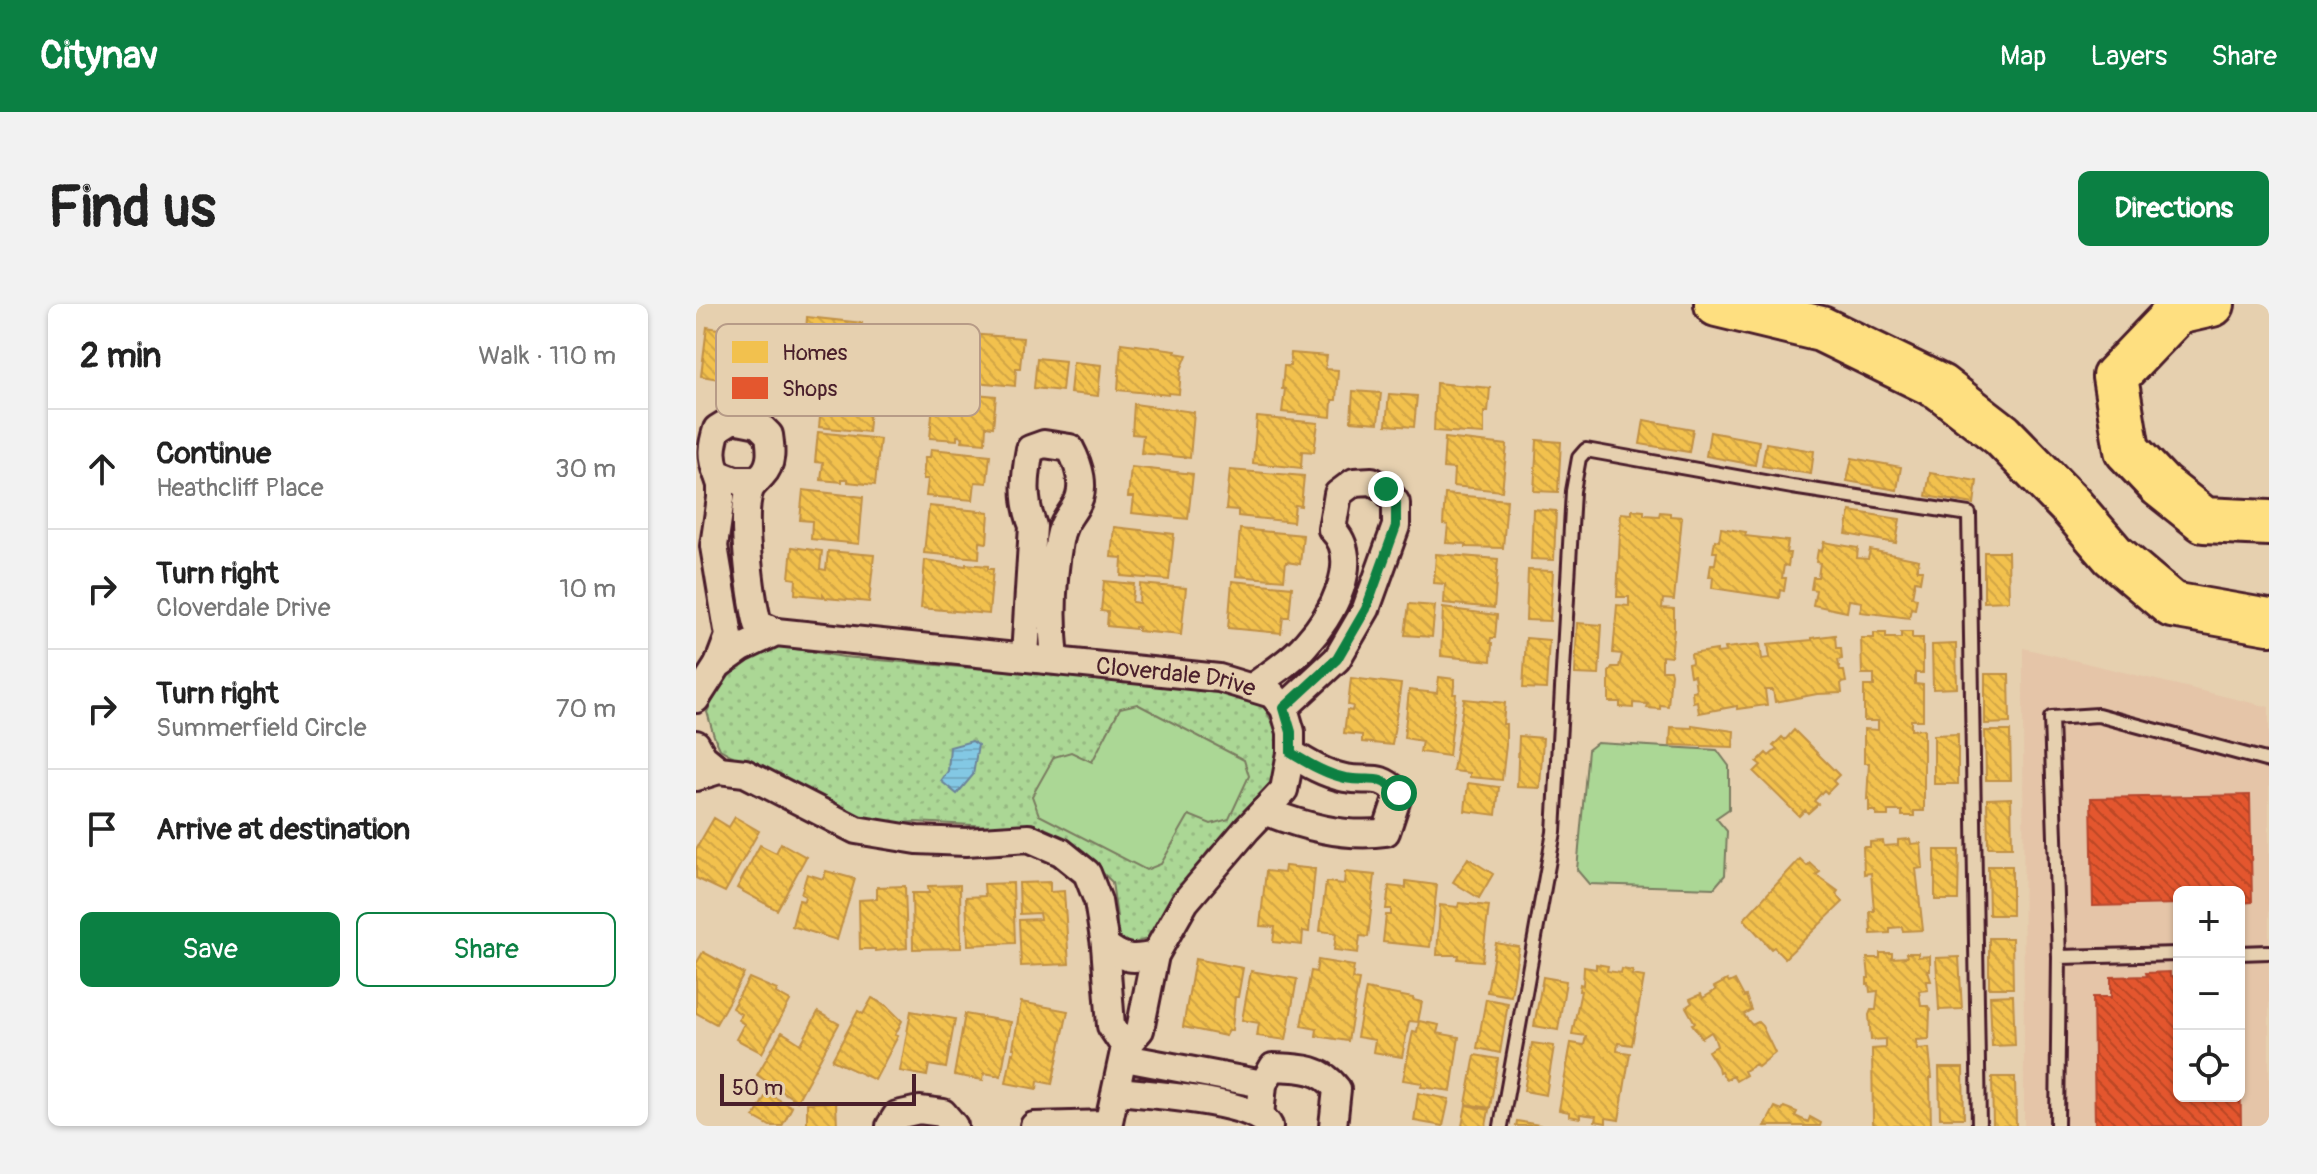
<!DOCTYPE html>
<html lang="en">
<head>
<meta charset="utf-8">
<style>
  body { margin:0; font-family:Pangolin,sans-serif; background:#f2f2f2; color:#222 }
  .controls { position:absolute; right:24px; bottom:24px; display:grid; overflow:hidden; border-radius:12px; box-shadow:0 2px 6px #0004 }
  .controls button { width:72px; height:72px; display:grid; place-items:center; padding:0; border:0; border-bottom:2px solid #e0e0e0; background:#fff; color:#222; font:40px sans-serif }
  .scale { position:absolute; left:24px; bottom:20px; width:196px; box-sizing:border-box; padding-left:8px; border:4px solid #4a1f2b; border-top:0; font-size:22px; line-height:28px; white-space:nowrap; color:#4a1f2b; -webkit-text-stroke:6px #e6d0af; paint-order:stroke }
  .stop { position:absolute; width:24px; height:24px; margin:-18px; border:6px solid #0b8043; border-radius:50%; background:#fff }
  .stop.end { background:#0b8043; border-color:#fff; box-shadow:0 2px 8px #0008 }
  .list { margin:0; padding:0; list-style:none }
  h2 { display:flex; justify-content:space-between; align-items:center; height:104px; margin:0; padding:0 32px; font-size:34px }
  h2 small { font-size:26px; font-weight:400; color:#767676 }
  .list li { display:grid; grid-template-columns:52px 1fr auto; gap:24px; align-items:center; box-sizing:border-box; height:120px; padding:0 32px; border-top:2px solid #e0e0e0 }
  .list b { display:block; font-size:30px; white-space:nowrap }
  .list p { margin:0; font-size:26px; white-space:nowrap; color:#767676 }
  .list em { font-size:26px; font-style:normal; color:#767676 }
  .actions { display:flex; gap:16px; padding:24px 32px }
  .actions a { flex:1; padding:18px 0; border:2px solid #0b8043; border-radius:12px; text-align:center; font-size:28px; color:#0b8043 }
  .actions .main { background:#0b8043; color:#fff }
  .icon { flex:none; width:44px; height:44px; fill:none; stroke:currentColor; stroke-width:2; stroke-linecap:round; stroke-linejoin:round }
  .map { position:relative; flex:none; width:1573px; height:822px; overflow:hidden; border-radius:12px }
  header { display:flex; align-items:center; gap:48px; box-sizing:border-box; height:112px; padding:0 40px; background:#0b8043; color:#fff }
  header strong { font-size:38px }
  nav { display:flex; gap:44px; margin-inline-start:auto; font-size:28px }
  .intro { display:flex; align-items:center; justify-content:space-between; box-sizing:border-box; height:192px; padding:0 48px }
  h1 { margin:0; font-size:56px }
  .button { padding:20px 36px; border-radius:12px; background:#0b8043; color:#fff; font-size:28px; font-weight:700 }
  main { display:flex; gap:48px; padding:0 48px }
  aside { flex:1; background:#fff; border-radius:12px; box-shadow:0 2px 6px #0004 }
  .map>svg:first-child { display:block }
</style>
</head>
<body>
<header>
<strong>Citynav</strong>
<nav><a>Map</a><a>Layers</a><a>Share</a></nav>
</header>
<div class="intro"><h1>Find us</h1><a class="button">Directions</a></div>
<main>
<aside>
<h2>2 min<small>Walk · 110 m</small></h2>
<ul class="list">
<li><svg class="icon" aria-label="ahead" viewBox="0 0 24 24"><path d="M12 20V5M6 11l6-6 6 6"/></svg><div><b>Continue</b><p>Heathcliff Place</p></div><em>30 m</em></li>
<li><svg class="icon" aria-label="right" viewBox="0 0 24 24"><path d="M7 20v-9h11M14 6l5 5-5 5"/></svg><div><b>Turn right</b><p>Cloverdale Drive</p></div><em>10 m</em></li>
<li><svg class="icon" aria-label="right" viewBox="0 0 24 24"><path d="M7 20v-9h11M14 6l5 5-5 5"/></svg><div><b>Turn right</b><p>Summerfield Circle</p></div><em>70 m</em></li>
<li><svg class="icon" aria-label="arrive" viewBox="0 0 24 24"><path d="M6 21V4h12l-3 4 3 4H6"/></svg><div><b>Arrive at destination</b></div></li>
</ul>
<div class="actions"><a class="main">Save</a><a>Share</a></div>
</aside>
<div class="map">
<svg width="1573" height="822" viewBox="0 0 1573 822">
  <defs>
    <pattern id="grass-dots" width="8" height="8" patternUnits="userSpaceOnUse" patternTransform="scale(2)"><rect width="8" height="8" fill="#abd795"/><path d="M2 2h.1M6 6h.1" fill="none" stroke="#95b881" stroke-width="1.8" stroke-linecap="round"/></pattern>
    <pattern id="water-rules" width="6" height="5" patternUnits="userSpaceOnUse" patternTransform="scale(2)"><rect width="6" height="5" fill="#83c8e4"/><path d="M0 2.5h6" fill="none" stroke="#73abc4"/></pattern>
    <pattern id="homes-back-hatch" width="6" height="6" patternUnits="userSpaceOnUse" patternTransform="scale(2)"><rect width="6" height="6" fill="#f2c14e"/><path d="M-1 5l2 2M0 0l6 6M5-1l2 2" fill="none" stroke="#d1a544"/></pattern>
    <pattern id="shops-back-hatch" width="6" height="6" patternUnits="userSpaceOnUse" patternTransform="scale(2)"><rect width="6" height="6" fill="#e4572e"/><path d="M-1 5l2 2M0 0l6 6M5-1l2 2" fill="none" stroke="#bb4727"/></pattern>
  </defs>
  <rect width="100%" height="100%" fill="#e6d0af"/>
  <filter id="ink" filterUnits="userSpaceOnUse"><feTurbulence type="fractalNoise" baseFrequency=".0125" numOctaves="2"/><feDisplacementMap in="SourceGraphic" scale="16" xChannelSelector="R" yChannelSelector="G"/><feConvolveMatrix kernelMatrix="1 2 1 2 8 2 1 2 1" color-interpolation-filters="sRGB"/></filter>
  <g filter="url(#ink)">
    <path fill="#e5c5a8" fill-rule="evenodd" d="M1327,344L1573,403V822H1328ZM1483,588H1543V792H1483Z"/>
    <path fill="url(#grass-dots)" stroke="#7a7b60" stroke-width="2" d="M75,341L148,353L494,383L508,382L543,390L569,404L586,438L582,468L553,506L512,547L454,634L432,641L420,635L421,613L416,578L378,541L334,524L218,518L187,521L135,508L24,445L18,432L11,408L26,377L63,345Z"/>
    <path fill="#abd795" stroke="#7a7b60" stroke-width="2" d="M441,400L548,456L553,472L533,515L515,520L493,511L465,560L450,566L343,511L336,492L358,453L375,448L396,458L424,404Z
      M901,439L1021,446L1033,462V505L1020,514L1031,527L1029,571L1018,584L893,580L881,566L892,446Z"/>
    <path fill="url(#water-rules)" stroke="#6c849a" stroke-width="2" d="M276,437L282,441L277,471L261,490L245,477L252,467L254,443Z"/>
    <path fill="url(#homes-back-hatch)" stroke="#c09044" stroke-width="2" d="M111,13L166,19L163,43H159L158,65L108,60Z
      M11,23L33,27V23L57,25L52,80L5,72Z
      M272,30L327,34L324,64H320L319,82L270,77L274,54H270Z
      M425,39L480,46L479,49L491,51L485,66L483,90L473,89V91L422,86Z
      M595,49L631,52L629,65L642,66L640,96H636L635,113L586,108L589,85H586L588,62H594Z
      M341,54L369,57L366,87L338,84Z
      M377,58L405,61L402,92L374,89Z
      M116,74L176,81L172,128L123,123L125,104L113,103Z
      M740,79L794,84L792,108H788V130L738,127Z
      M238,86L300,92L297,123L290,122L289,139L266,137L267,133L261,132V136L234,134Z
      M657,87L685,89L682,119L655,117Z
      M693,90L721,92L718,123L690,121Z
      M438,100L498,108L494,154L445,149L447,131L436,130Z
      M561,113L622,119L618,148L606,147L605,164L557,159Z
      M948,116L997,125L993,148L944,140Z
      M122,128L184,135L179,181L152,178V175H146V178L125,176L127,159L119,158Z
      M1014,128L1063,137L1059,161L1010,152Z
      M749,134L811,141L806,187L757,182L758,165L747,164Z
      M841,136L865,138L862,188L838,187Z
      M1070,139L1118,147L1115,170L1066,162Z
      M235,145L294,151L291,179L279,178L277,196L230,192L232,175H227L229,153H234Z
      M1156,154L1205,163L1201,186L1151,177Z
      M435,163L497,170L492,215L436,209L438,193H432Z
      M534,166L608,172L605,202L599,201L597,218L542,212V206L530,205Z
      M1234,169L1281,177L1278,200L1230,192Z
      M107,186L167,193L163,240L115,235L116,217L104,216Z
      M749,190L811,196L807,244L770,243V240L750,239L752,221L747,220Z
      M233,202L293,208L291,239L284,238L283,254L228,249Z
      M837,205L860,207L858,256L835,255Z
      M936,206L948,207V211L963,212L964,208L974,209V212L986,213L978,296L967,295L966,304L978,305V325L975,353L966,352V366H974L975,370L972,402L964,401V405L951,404L952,400L937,399V404L924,403V398H913V368L916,363H923L926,350L917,349L921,301L933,302V293H921L925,209L936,210Z
      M1154,207L1204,215L1200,239L1150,230Z
      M418,223L478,230L473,276L425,272L426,254L415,253Z
      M1025,224L1050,228L1049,232L1092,237L1090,249H1094L1092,262L1088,261L1086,274H1090L1088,287L1084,286L1083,294L1016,284L1017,273H1013L1015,260H1019L1021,248H1017L1019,236L1023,237Z
      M544,225L607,231L604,260L590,258L588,276L540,272Z
      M1128,238L1162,244L1161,254L1172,255L1174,246L1223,256L1221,266H1226L1224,278L1219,277L1216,293L1221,294L1219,305L1215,304L1213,314L1164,308L1166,298L1153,296L1151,308L1117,301L1120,286L1115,285L1117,273H1122L1124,259L1120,258L1122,246L1126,247Z
      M96,243L126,247L124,265L130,266L132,247L178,251L173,298L130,294L127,290V293L99,290L100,275L93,274Z
      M1288,248H1312L1313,297L1288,298Z
      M740,250L802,255L798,304L748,299L749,280L738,279Z
      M229,256L270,262V260L292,262V265H297L293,310L225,304Z
      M832,266L857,267L854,317L830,316Z
      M408,277L438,280L436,298L443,299L444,280L490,284L485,331L442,327V323H439V325L411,322L412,308L405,307Z
      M536,277L596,283L593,313H587L585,329L532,324Z
      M713,300L739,302L736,333L709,331Z
      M747,304L801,311L799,334H795L794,339H796L795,357L745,352Z
      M881,319L906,321L903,371L879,370Z
      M1205,328H1216V334H1227V369H1219V380L1227,381V416H1215V426L1228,425V507H1218V512H1206V507H1192V512H1180V507H1173V494L1171,495L1173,459H1168V425L1182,426V417H1168V382H1178V370H1166L1165,334H1178V329H1190V334H1205Z
      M1139,331L1140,344H1145L1146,355L1142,356L1144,367H1148L1150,378L1145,379L1146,389L1121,390L1079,398L1077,386H1069L1071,401L1041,405V402L1003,409L1001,397L997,398L996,387L1000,386L998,371L994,372L992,360L996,359L995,350L1021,346V349L1030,348L1029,344L1064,340L1066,355L1074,354L1072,340L1116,336V334Z
      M830,334L853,336L850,385L827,384Z
      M1260,340L1261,384L1237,385L1236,341Z
      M1289,370H1313L1314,419L1289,420Z
      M743,373L759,375L757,390H760L753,452L724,448L726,437L708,434L713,386L741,389Z
      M655,374L705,380L696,441L666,438V431L648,429L651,406L656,407L657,402L652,401Z
      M768,395L809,399L807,420H810V441L806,476L774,473V469L757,467Z
      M996,421L1038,427L1037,443L974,441L975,423L996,424Z
      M1098,426L1143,471L1137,477L1140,480L1131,489L1128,486L1118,497L1122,500L1112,509L1109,506L1103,512L1058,468L1065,461L1061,458L1070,449L1073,452L1081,445L1077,442L1086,433L1089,436Z
      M1289,427H1314L1315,476H1290Z
      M1262,430V480H1238V431Z
      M823,432L847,434L844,484L821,483Z
      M772,479L803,483L800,511L769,507Z
      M1315,494L1316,543H1292L1291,495Z
      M39,513L63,527L29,588L0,574V545L18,514L33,523Z
      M1214,535L1215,540L1225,539L1227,564L1220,565L1227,626L1207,627L1206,623L1194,624V629L1175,630L1174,607H1178L1175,569L1168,570L1167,543H1174V538L1187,537L1188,542L1202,541V536Z
      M85,539L110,553L81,606L41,584L64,541L80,549Z
      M1239,546H1263L1262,596H1239Z
      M772,554L797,570L783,594L757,578Z
      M1104,555L1111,562L1114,559L1124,568L1120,571L1142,587L1140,590L1147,598L1089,654L1078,643L1075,645L1048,615Z
      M589,562L619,565L613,628L607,627L606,641L577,638L579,623L564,622L570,567L588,569Z
      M1292,562H1316V611H1293Z
      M130,567L159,575L141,636L96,622L103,596L108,597L109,592L105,590L111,570L127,575Z
      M649,568L679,571L672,633L664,632L662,649L638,646L640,629L624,627L630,578L648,580Z
      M710,577L741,581L734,643L687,638L690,611H695V605H690L693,582L710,584Z
      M354,578V588L368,587L373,660L325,662L323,616L344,615L343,609L324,610L323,579Z
      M317,579L319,639L272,641L270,593L289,592L288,580Z
      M264,581L265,644L217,645L216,589H233L232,582Z
      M209,582L211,644L179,647V645H164L163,596L181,595V583Z
      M763,599L793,602L786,657L762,655L763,651H741L744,601L762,603Z
      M1293,634H1316L1317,684H1293Z
      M800,639L823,643L815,692L791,688Z
      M7,648L48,670L20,720L0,709V660Z
      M1184,649H1196V654L1211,653L1210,649H1222V653L1234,652V667H1232L1235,677H1231L1232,686L1223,687L1225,702H1232L1234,706L1233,735L1220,736L1221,745L1233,744L1236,774H1234L1235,822H1179L1177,819L1176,745L1189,744V735L1175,736L1173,711L1175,706H1180L1182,687L1174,688L1173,680H1171V674H1173L1171,654H1184Z
      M1263,653L1266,705L1243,706L1240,654Z
      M499,655L547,664L542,693H539L536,726H533L530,732L487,723Z
      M622,656L658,662L656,675L663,676L652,737L620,732L621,725L605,722L615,667L620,668Z
      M900,660L912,662L911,667L925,669L926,665L937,667L936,671L948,673L936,741L922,739L921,747L934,749L923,816L910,814V819L899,817L900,812L884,810V814L873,812V808L863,806L875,739L888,741L890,732L876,730L885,687H883L884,680L887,681L888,663L900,665Z
      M555,667L601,675L590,736L561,732L563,719L546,716Z
      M847,673L870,677L862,726L838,722Z
      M53,674L81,686L80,689L94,697L66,749L40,735L48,720L42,716L45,710L36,704Z
      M1031,676L1033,679L1039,676L1048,693L1050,692L1055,706L1048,710L1050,714L1056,721L1062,718L1066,722L1079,749L1062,763L1060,760L1048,767L1050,771L1040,777L1037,772L1030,776L1025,767L1023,768L1022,763L1012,747L1021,742L1018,733L1015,728L1006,734L996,720L999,719L990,703L996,699L994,695L1005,690L1007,694L1020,686L1018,683Z
      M670,685L717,694V696L726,698L722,718L713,717L706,753L677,748L679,736L661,733Z
      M1317,691L1319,741L1296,742L1294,692Z
      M176,694L191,702L206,717L199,731L202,732L179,776L136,756L162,707L167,710Z
      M790,695L812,699L804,749L781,744Z
      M325,698L372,707L356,780L342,777L341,785L310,779L316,749L318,750L319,744H317Z
      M215,707L259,715L250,764L233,761L231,772L204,767Z
      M122,708L143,720L101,797L61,771L86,728L105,740Z
      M269,710L315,718L305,772L288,769L287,776L258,771Z
      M723,717L743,721L741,729L763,733L755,787L725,783L726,779L707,776L717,727L721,728Z
      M836,739L858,742L850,791L828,787Z
      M779,751L802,755L794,804L770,800Z
      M1243,764H1267L1268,814H1244Z
      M1296,773H1319L1320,822H1297Z
      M71,789L96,803L86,822H74L58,813Z
      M722,789L753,795L747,822L718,817Z
      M140,798L141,822H111V799Z
      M770,801L793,806L790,822H766Z
      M1079,803L1086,806L1088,803L1101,808L1099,812L1112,818L1114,813L1125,819L1124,822H1069Z
      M821,817L844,821V822H820Z"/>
    <path fill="url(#shops-back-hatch)" stroke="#b6462d" stroke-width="2" d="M1554,491L1556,598L1543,599V588H1483V600L1397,602L1395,494Z
      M1474,668V672H1483V792H1543L1544,755L1545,822H1399L1397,693H1415V673L1451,672L1450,669Z"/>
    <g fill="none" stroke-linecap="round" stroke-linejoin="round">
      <defs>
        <path id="lane" d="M1543,649L1573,648
          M1483,650L1363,653L1355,414L1402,411L1573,457
          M805,822L858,528L877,187L883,154L890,146L1096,183L1273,210L1283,822
          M1361,822L1363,653"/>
        <g id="street">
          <path d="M21,169L25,181V194L18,242L33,332L22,361"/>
          <path d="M61,176H39L21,169C14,153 16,141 21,125L37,115L62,120L73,131C75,145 77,160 66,171C62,176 57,179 54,185C44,211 55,293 62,320L80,328"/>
          <path d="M329,352L337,222C326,196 329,172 334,145L348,140L374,144C383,161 391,185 379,203C371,216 366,220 363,237C356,275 355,318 359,356"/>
          <path d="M557,383C574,370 596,357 610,340C635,313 668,256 636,225L642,190L658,178L676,177L690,185L700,199V222L670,305L641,355L588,404"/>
          <path id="s1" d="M0,395L22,361L46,344L80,328L523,374L576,390L588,404L595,428V449L588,486L551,525L489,598L459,651L444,726L429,743L412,822"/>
          <path d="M0,440L7,453L23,466"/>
          <path d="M0,473L23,466L49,469L160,526L221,536L270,538L333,534L365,548L391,569L402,597L409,641L415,722L429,743"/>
          <path d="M568,507C607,522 648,534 690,528L703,489C680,468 676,479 649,474C629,470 612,460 595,449"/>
          <path d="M409,641C427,656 437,656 459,651"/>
          <path d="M429,754L567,780"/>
          <path d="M421,787C449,790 562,797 573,822"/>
          <path d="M564,812L567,780L577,763C603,764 625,763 641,785L637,822"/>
          <path d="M194,822L201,811L223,806L247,809L258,822"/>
          <path d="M338,822L412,820"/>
        </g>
        <path id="highway" d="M1021,0L1125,25L1244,83L1306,131L1375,202L1417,251L1476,301L1573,318
          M1516,0L1481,8L1419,73L1431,146L1464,181L1508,216L1573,219"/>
      </defs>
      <use href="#lane" stroke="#4a1f2b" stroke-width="18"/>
      <use href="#street" stroke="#4a1f2b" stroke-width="32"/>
      <use href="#highway" stroke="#4a1f2b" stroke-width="50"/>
      <use href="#lane" stroke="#e6d0af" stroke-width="12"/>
      <use href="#street" stroke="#e6d0af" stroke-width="26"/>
      <use href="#highway" stroke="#fedf80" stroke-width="44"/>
    </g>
  </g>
  <g fill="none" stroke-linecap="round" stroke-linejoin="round" filter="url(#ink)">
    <path stroke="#0b8043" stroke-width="10" d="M690,185L700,199V222L670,305L641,355L588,404L595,428V449C612,459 629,470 649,474C676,479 680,468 703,489"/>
  </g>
  <g text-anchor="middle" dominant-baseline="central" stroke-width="8" stroke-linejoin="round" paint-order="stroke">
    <g font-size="24" fill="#4a1f2b" stroke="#e6d0af">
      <text stroke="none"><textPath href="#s1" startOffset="510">Cloverdale Drive</textPath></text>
    </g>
  </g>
  <rect x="20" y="20" width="264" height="92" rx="12" fill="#e6d0af" stroke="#b79b87" stroke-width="2"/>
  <rect x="36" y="37" width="36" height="22" fill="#f2c14e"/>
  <rect x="36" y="73" width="36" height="22" fill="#e4572e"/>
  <g font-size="22" fill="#4a1f2b">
    <text x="86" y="56">Homes</text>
    <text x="86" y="92">Shops</text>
  </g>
</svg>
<div class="controls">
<button>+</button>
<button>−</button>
<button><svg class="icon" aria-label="locate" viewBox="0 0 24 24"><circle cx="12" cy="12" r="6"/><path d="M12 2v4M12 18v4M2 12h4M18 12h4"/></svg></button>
</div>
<div class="scale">50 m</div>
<div class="stop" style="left:703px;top:489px"></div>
<div class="stop end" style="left:690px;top:185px"></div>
</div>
</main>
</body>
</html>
